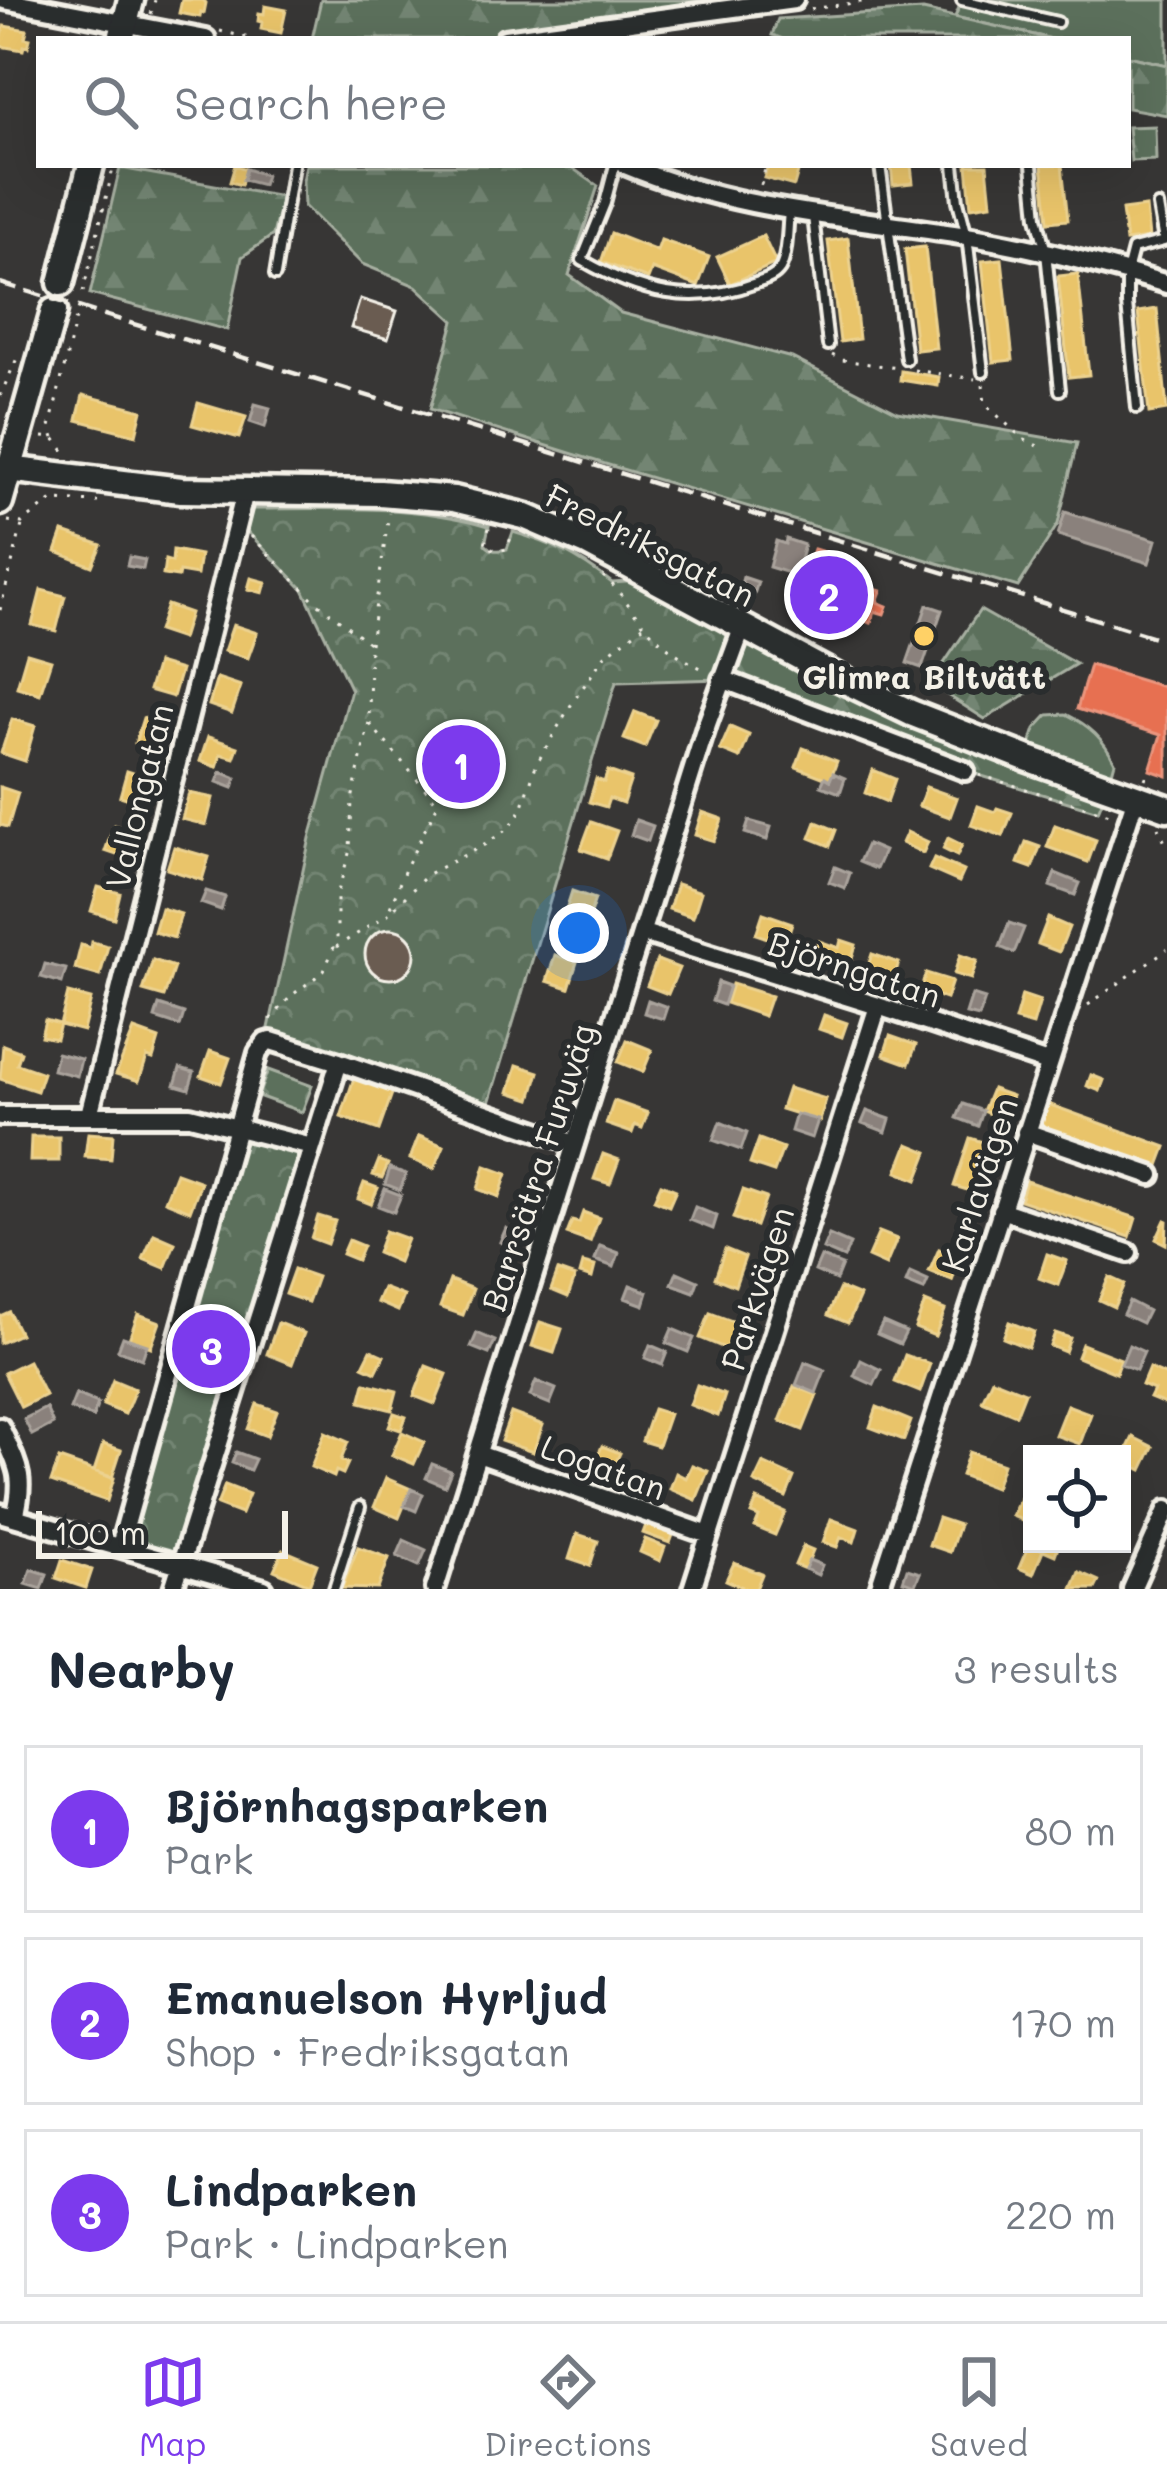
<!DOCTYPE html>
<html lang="en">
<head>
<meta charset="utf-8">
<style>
  body { margin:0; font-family:Mali,sans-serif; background:#f6f6f7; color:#1f2937 }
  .controls { position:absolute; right:36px; bottom:36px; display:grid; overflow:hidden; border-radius:0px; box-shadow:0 12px 48px #0002 }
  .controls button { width:108px; height:108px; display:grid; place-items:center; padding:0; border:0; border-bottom:3px solid #e0e1e3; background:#fff; color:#1f2937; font:60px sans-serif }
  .scale { position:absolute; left:36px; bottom:30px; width:252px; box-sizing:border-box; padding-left:12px; border:6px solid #f4f1e8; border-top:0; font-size:33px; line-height:42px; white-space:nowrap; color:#f4f1e8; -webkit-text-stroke:9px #2a2d2e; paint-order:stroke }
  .you { position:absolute; left:579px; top:933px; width:42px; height:42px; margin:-30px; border:9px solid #fff; border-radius:50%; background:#1a73e8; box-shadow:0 0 0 18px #1a73e833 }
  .badge { display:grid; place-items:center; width:78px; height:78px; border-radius:50%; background:#7c3aed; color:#fff; font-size:39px; font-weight:700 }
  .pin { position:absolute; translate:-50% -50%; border:6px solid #fff; box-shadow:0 3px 12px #0006 }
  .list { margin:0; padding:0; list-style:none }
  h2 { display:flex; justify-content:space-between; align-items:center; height:156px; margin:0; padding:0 48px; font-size:51px }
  h2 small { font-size:39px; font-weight:400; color:#747a83 }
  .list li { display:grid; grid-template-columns:78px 1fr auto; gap:36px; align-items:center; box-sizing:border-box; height:168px; margin:0 24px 24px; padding:0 24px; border:3px solid #e0e1e3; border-radius:0px }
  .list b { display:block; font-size:45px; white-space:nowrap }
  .list p { margin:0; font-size:39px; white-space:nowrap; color:#747a83 }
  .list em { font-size:39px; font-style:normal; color:#747a83 }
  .icon { flex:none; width:66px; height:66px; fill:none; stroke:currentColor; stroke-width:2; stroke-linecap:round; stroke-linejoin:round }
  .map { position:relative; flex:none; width:1167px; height:1589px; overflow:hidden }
  .search { position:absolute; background:#fff; box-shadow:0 12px 48px #0002; left:36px; right:36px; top:36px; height:132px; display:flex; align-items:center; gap:30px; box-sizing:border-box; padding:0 42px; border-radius:0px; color:#747a83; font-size:45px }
  .sheet { height:732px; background:#fff }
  nav { display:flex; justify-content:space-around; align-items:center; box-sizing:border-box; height:168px; border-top:3px solid #e0e1e3; background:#fff; font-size:33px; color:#747a83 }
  nav a { display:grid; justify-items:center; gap:6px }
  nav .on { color:#7c3aed }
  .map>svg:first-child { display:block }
</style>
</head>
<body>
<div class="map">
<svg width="1167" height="1589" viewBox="0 0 1167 1589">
  <defs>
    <pattern id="forest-firs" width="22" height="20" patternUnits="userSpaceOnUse" patternTransform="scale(3)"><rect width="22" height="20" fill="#5b705b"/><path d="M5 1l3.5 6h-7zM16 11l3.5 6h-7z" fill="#738573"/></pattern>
    <pattern id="park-crowns" width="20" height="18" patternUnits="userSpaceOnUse" patternTransform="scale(3)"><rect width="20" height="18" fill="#5b705b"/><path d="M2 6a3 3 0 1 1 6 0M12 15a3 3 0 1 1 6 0" fill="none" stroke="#738573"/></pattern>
  </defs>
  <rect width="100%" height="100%" fill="#373635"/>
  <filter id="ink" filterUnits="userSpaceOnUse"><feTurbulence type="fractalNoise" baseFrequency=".00833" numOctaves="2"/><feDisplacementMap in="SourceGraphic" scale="24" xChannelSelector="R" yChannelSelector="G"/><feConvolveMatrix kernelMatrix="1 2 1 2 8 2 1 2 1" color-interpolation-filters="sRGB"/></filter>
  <g filter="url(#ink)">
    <path fill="#5b705b" stroke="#a8b0a2" stroke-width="3" d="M962,0H1167V65L1128,56V39H1052L955,17Z
      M1066,714C1090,726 1103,738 1115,762L1110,780L1028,751L1035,729L1048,715Z"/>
    <path fill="url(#forest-firs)" stroke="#a8b0a2" stroke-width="3" d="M321,0H741L473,39H312Z
      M923,10L1052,39H783L772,35L778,19Z
      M1128,56L1167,65V115L1128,108Z
      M306,165H568L598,186L569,275L621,313L792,358L898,412L1077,443L1058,524L1018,587L605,464L430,409L454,321L416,286L362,264L304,206L303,181Z
      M120,168L282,197L273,235L242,257L227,330L90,294Z
      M980,610L1076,664L985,719L930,684Z
      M743,626L1108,787L1098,811L965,771L723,679Z"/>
    <path fill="url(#park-crowns)" stroke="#a8b0a2" stroke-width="3" d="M1155,126L1156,160L1131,161L1128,127Z
      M240,509C322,509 410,503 489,526L485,544C492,552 497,551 507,549L513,532C554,544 578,556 612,583L657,580L743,626L722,679L616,682L486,1113L266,1042L310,838L351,690L303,589L237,521Z
      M268,1070L312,1086L302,1112L258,1096Z
      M239,1127L312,1147L182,1563L120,1546Z"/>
    <path fill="#e9c46a" stroke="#ecd290" stroke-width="3" d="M182,0H203L206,3L204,13L201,12L200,17L179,13Z
      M265,6L286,10L281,33L261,29L262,22L258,21L259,13L264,14Z
      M4,26L27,30L25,38L30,39L28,47L24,46L23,50L0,46Z
      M235,165L246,169L241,185L230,182Z
      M768,165H800L794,186L764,178Z
      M891,165H911L913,183L893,185Z
      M967,165H987L991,204L971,207Z
      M1042,165H1062L1068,220L1048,222Z
      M1146,207L1149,238L1126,241L1122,210Z
      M611,233L657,251L661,240L709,257L698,286L652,269L648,279L601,262Z
      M763,236L776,263L730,284L717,257Z
      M848,238L859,339L840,342L828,241Z
      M925,247L936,348L916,350L905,249Z
      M1002,259L1013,360L993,362L982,261Z
      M1078,274L1089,375L1069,377L1058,276Z
      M1157,309L1167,410L1149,413L1138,312Z
      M901,371L939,377L938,386L900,380Z
      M83,395L142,410L136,435L77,420Z
      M198,403L246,417L239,438L192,425Z
      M63,532L101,545L92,566L56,552Z
      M173,550L200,555L197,575L179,572L178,577L163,575L165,560L172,562Z
      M251,578L266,582L263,593L248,589Z
      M41,590L65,596L56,631L32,625Z
      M167,605L190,613L182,639L158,631Z
      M233,625L257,633L248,658L224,651Z
      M27,653L51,660L40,694L17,687Z
      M157,663L181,670L173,697L149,690Z
      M217,678L241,686L232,713L209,705Z
      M635,712L656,720L645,747L624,739Z
      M143,718L162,723L154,749L135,743Z
      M12,719L35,726L25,761L1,753Z
      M730,727L749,735L740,758L720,750Z
      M208,737L238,747L234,758L221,754L217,767L200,761Z
      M803,748L837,761L830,780L796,767Z
      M873,770L895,779L887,802L865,793Z
      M127,771L146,777L139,802L120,796Z
      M608,771L631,779L623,803L609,798L606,807L589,802L596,779L604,782Z
      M0,787L18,793L8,827L0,825Z
      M926,787L957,798L950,817L919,806Z
      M189,793L213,798L206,825L182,819Z
      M978,806L995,812L997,808L1012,813L1003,836L971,825Z
      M702,812L722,819L714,841L695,835Z
      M591,822L617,831L607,858L581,849Z
      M816,822L836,830L830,846L810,838Z
      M114,825L138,833L129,859L105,851Z
      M1055,825L1096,840L1088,862L1047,847Z
      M907,832L928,842L923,853L902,843Z
      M948,838L962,845L957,856L943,849Z
      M1026,842L1040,847L1032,868L1018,863Z
      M174,847L209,857L202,880L167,869Z
      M934,858L964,871L959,882L929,869Z
      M677,884L701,892L693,917L669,909Z
      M98,887L120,893L114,918L91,911Z
      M572,891L595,899L587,923L564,916Z
      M161,908L181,914L174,938L154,932Z
      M763,913L792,923L785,944L756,934Z
      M1048,918L1069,927L1059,952L1038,944Z
      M841,940L856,945L850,964L840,960L838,966L813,958L819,941L839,948Z
      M92,942L108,946L100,976L75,969L81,945L91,948Z
      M872,954L899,963L892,981L866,972Z
      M555,955L577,962L569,988L547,981Z
      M960,955L977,961L971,979L954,974Z
      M153,960L174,967L164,997L143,991Z
      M657,960L679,968L668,994L647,986Z
      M926,973L952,981L946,999L920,990Z
      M732,984L771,996L764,1016L726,1003Z
      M68,993L91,999L83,1031L60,1025Z
      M1022,995L1040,1001L1033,1025L1015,1020Z
      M824,1015L847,1023L842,1037L819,1029Z
      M45,1020L60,1024L56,1039L41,1036Z
      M134,1030L159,1039L153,1059L147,1057L139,1081L116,1074Z
      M890,1036L916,1045L909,1064L884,1055Z
      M627,1040L652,1050L643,1072L618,1062Z
      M3,1045L21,1052L17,1064L43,1073L37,1091L0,1079Z
      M210,1051L230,1058L221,1083L201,1076Z
      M517,1065L539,1072L531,1099L509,1092Z
      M355,1075L394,1088L379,1130L341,1117Z
      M1091,1075L1104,1080L1100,1091L1087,1086Z
      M788,1088L826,1099L820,1121L781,1109Z
      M992,1089L1012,1096L1003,1119L983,1111Z
      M614,1101L648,1113L642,1128L635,1125L632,1133L606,1124Z
      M1048,1104L1166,1147L1158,1168L1040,1125Z
      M88,1133L113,1135L111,1159L85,1157Z
      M419,1136L444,1146L434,1169L410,1159Z
      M31,1137H59V1161H30Z
      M970,1138L995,1146L980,1194L954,1186Z
      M759,1139L783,1148L774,1172L750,1164Z
      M908,1144L928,1152L917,1180L897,1172Z
      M603,1154L619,1160L610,1184L594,1179Z
      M379,1160L388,1164L382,1178L373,1175Z
      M485,1166L507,1174L499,1197L478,1189Z
      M176,1173L201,1182L190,1211L165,1201Z
      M1026,1181L1136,1218L1130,1237L1020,1200Z
      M364,1183L378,1188L371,1204L358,1199Z
      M661,1184L676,1190L669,1206L654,1200Z
      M743,1190L766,1198L756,1226L733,1218Z
      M583,1212L599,1218L590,1242L567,1234L572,1221L579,1223Z
      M318,1216L335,1221L327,1244L311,1238Z
      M1165,1220L1167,1221L1166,1244L1156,1239Z
      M385,1231L407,1239L398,1262L377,1253Z
      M879,1232L897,1239L886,1265L868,1257Z
      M154,1234L175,1243L165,1268L143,1259Z
      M348,1240L363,1246L357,1260L342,1254Z
      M725,1249L745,1257L735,1286L715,1278Z
      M939,1249L961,1258L952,1281L929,1272Z
      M1047,1254L1067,1261L1058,1285L1039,1278Z
      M583,1263L595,1266L592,1278L580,1274Z
      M294,1269L317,1277L308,1302L285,1294Z
      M558,1271L575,1277L568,1297L551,1290Z
      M1109,1277L1124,1284L1114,1307L1099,1300Z
      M450,1280L473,1289L463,1315L440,1307Z
      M383,1288L404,1296L398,1311L377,1302Z
      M840,1288L860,1296L848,1323L828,1315Z
      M925,1302L945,1310L935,1336L915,1328Z
      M9,1312L20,1334L0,1343V1316Z
      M710,1313L737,1323L727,1349L700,1338Z
      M138,1314L160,1322L151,1347L129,1339Z
      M540,1322L562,1329L554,1353L532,1346Z
      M1009,1322L1034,1332L1028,1348L1003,1338Z
      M278,1323L304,1333L292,1364L267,1354Z
      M1055,1333L1070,1338L1065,1352L1050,1346Z
      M1082,1344L1121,1359L1116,1373L1077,1357Z
      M371,1350L384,1356L376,1372L363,1366Z
      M905,1355L930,1364L920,1392L895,1382Z
      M28,1361L45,1395L21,1407L4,1373Z
      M426,1366L447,1374L435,1404L414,1396Z
      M1149,1368L1167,1376V1405L1150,1398L1154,1390L1142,1385Z
      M992,1379L1025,1392L1016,1415L982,1401Z
      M113,1380L135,1389L125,1414L103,1405Z
      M365,1383L397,1391L392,1410L360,1402Z
      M697,1385L725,1395L718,1416L690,1405Z
      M794,1386L817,1395L803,1430L780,1421Z
      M257,1404L277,1411L267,1436L248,1429Z
      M1067,1405L1091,1414L1080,1444L1055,1435Z
      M877,1407L911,1421L904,1440L870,1427Z
      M653,1409L669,1414L658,1446L642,1441Z
      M394,1413L406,1417L401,1430L389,1426Z
      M511,1413L543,1425L533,1452L501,1441Z
      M325,1432L348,1442L341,1460L348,1463L343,1474L336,1471L334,1477L311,1467Z
      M402,1432L424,1442L414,1464L392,1455Z
      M1133,1437L1153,1447L1142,1470L1122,1460Z
      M103,1444L121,1450L112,1478L94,1471Z
      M602,1446L620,1453L616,1462L623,1465L619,1477L593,1467Z
      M969,1452L1003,1464L995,1488L961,1475Z
      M59,1459L114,1478L107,1501L51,1482Z
      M763,1463L794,1477L786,1497L754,1482Z
      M692,1465L708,1471L696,1500L670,1489L676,1473L686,1478Z
      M386,1478L411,1489L399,1518L374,1507Z
      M225,1485L249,1494L241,1514L217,1505Z
      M1030,1492L1032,1515L1029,1523L1012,1516L1021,1496L1027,1499Z
      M757,1500L785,1512L775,1535L755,1527L759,1517L751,1514Z
      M649,1517L676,1527L670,1543L643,1533Z
      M938,1518L959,1525L950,1552L929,1545Z
      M831,1519L858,1529L854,1542L841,1537L837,1547L823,1542Z
      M577,1534L598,1541L590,1566L569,1559Z
      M1032,1538V1544H1059L1055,1555L1029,1544Z
      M645,1539L665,1547L660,1561L640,1552Z
      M1029,1544L1043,1550L1033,1574L1019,1568Z
      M803,1546L813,1550L805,1569L795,1565Z
      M358,1547L389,1558L378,1589L342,1588Z
      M283,1550L317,1564L309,1585L274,1570Z
      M62,1560L92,1570L86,1588L56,1578Z
      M734,1563L762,1574L756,1589H747L726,1580Z
      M1079,1572L1099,1581L1095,1589H1072Z"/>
    <path fill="#e76f51" stroke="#eb967e" stroke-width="3" d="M814,549L831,554L823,573L881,591L877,602L887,606L884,614L874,611L871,623L797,600Z
      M1090,665L1167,688V776L1150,770L1161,735L1077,709Z"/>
    <path fill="#8a817c" stroke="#aaa39c" stroke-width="3" d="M246,169L266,175L263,185L243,180Z
      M255,404L270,408L265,427L250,422Z
      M1065,512L1156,540L1149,563L1058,535Z
      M786,539L804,545L796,575L769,567L776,541L785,544Z
      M129,557L145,560L143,569L127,566Z
      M743,577L758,582L751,604L737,600Z
      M927,605L942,610L922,668L907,663Z
      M221,772L236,778L233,788L217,782Z
      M833,773L845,778L840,793L821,786L825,777L830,780Z
      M636,820L653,826L648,841L631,835Z
      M749,821L771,827L767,840L745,833Z
      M867,844L884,851L876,869L859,862Z
      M835,867L850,873L845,888L829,882Z
      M1055,873L1080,883L1075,895L1050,886Z
      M206,891L225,897L221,910L201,903Z
      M1009,923L1024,928L1014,953L1000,947Z
      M45,964L66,969L62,983L41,977Z
      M718,982L729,986L723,1005L712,1001Z
      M972,995L985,999L979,1017L966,1014Z
      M648,1000L667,1007L663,1019L644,1013Z
      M159,1005L184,1013L180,1026L155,1018Z
      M57,1053L81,1059L77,1076L53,1070Z
      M180,1068L194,1072L189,1089L175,1085Z
      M963,1104L983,1111L978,1126L957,1118Z
      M867,1111L890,1119L886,1132L862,1123Z
      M796,1114L818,1120L812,1138L791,1131Z
      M720,1122L747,1133L741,1150L713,1140Z
      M390,1168L406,1174L400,1190L385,1184Z
      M385,1189L401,1195L394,1212L378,1206Z
      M695,1207L717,1216L713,1229L690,1220Z
      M506,1228L524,1236L518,1250L500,1242Z
      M829,1235L850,1244L844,1258L823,1249Z
      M600,1246L619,1253L614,1267L595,1260Z
      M821,1257L842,1265L836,1280L815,1271Z
      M677,1272L698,1281L694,1292L672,1284Z
      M910,1273L928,1281L924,1290L906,1283Z
      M630,1285L648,1292L644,1305L625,1298Z
      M1129,1301L1148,1311L1142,1323L1123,1314Z
      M883,1322L906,1332L900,1344L877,1334Z
      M672,1329L694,1338L688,1352L666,1343Z
      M477,1333L495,1341L489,1354L471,1347Z
      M123,1337L147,1345L142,1359L118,1350Z
      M650,1345L667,1352L662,1365L645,1358Z
      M1129,1345L1144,1352L1136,1370L1121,1364Z
      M861,1360L881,1370L874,1385L854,1376Z
      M805,1362L825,1370L816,1393L796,1385Z
      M536,1381L556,1389L550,1404L530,1396Z
      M76,1394L98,1403L93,1417L70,1409Z
      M46,1408L53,1424L32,1435L24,1419Z
      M236,1452L255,1459L250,1470L232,1463Z
      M432,1464L451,1471L445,1486L426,1478Z
      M411,1489L423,1494L416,1511L404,1506Z
      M404,1540L426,1550L419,1566L397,1556Z
      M809,1560L822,1565L818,1575L805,1569Z
      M31,1569L47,1574L42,1589L26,1584Z
      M907,1569L920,1573L915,1585L903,1581Z"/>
    <path fill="#6a5b51" stroke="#f4f1e8" stroke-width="3" d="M360,299L397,311L388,339L351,328Z
      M365 954a25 25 0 1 1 50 0a25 25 0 1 1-50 0Z"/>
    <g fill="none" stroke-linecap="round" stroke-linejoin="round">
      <defs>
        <path id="lane" d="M962,0L1057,22
          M615,165L605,203L582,260C639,293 692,307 756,283C765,280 774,278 780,269C788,255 787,229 789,212
          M880,165L906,359
          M954,165L958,201L967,236L983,372
          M1032,165L1037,217L1046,252L1060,390
          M813,216L828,345
          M275,275L293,165
          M1137,408L1127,304V272L1133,249L1164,241L1158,206
          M334,1589L360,1507"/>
        <path id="street" d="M4,0L206,39
          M505,39L794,0
          M625,165C732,210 846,217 960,235C1030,246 1099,264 1167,284
          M722,679L965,771
          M643,933L878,1006L1048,1063
          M339,1062L575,1144
          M89,1115L245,492
          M0,1116H190L312,1147
          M1026,1132L1151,1175
          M1001,1210L1128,1253
          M0,1427C17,1465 26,1475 15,1517
          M478,1454L709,1535
          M0,1513L264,1589
          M120,1546L258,1053L266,1042L271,1041L339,1062L173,1589
          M435,1589L707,724L743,626
          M692,1589L878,1006
          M879,1589L1136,797
          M1132,1589L1167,1510"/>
        <path id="secondary" d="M121,39L131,0
          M61,283L91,165
          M0,468L181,490L380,493L454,499L524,516L587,543L835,676L911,713L1026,758L1167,808
          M0,502L54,311"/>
      </defs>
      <use href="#lane" stroke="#f4f1e8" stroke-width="16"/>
      <use href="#street" stroke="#f4f1e8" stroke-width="26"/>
      <use href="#secondary" stroke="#f4f1e8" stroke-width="33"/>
      <path stroke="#f4f1e8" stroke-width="3" stroke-dasharray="3 9" stroke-linecap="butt" d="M811,9L875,0
        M151,14L155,0
        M220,31L254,39
        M473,39L490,37
        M761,185L766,165
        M83,292L114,165
        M832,355L842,360L898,368
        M914,370L975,379
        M983,385L985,404L1023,439L1044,449
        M0,396L19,354
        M43,437L54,438L64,451L62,456
        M54,438L50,427L76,318
        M8,521L22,523L52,500L98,502
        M489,528L485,544L497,551L507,549L512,534
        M251,536L315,601L370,644L369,722L352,800L350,850L337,895V940L324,971L291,996L271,1019L270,1024
        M603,576C619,589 629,607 642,622C660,644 680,658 705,670
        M0,610L22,525
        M370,644L389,513
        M370,724L438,804L405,869L388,913
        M979,775L1113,815
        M1145,779L1149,770
        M1158,827L1167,847
        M336,947L387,915L428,874L486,844L510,827L522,809L536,765L569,708L605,655L643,626
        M1088,1005L1167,949"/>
      <use href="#lane" stroke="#2a2d2e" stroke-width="8"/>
      <use href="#street" stroke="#2a2d2e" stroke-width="16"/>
      <use href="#secondary" stroke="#2a2d2e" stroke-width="24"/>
      <path stroke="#f4f1e8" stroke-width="4.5" stroke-dasharray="18 9" stroke-linecap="butt" d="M0,283L1167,641"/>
    </g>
  </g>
  <circle fill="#ffd166" stroke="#2a2d2e" stroke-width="4.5" cx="924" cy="636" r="12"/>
  <g text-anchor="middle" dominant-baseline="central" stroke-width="12" stroke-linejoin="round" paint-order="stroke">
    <g font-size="33" fill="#f4f1e8" stroke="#2a2d2e">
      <text transform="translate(651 544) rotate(27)">Fredriksgatan</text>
      <text transform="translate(138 796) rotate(-76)">Vallongatan</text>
      <text transform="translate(855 968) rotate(18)">Björngatan</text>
      <text transform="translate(537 1167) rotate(-72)">Barrsätra Furuväg</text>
      <text transform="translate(978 1184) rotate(-72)">Karlavägen</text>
      <text transform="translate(756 1288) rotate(-72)">Parkvägen</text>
      <text transform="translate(604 1466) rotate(20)">Logatan</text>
    </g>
    <g font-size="33" font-weight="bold" fill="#f4f1e8" stroke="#2a2d2e">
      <text x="924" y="675">Glimra Biltvätt</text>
    </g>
  </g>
</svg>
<div class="controls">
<button><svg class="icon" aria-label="locate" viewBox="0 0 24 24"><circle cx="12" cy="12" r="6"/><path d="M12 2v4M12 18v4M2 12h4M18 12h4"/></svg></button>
</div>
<div class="scale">100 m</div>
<div class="you"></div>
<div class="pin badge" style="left:461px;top:764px">1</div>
<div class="pin badge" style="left:829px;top:595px">2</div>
<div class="pin badge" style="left:211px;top:1349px">3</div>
<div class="search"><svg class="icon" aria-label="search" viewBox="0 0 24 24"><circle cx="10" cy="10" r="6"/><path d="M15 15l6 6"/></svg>Search here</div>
</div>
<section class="sheet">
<h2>Nearby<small>3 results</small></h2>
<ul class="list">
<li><span class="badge">1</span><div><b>Björnhagsparken</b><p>Park</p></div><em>80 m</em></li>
<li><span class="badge">2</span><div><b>Emanuelson Hyrljud</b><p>Shop · Fredriksgatan</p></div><em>170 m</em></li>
<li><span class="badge">3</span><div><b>Lindparken</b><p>Park · Lindparken</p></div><em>220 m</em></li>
</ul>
</section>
<nav>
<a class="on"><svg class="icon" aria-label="map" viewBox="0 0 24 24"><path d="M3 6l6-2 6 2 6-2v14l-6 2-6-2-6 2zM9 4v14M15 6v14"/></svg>Map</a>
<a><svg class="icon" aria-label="directions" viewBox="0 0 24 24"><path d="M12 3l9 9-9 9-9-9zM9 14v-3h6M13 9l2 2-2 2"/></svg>Directions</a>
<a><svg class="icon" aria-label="saved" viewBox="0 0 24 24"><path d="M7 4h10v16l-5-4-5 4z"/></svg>Saved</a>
</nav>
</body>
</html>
